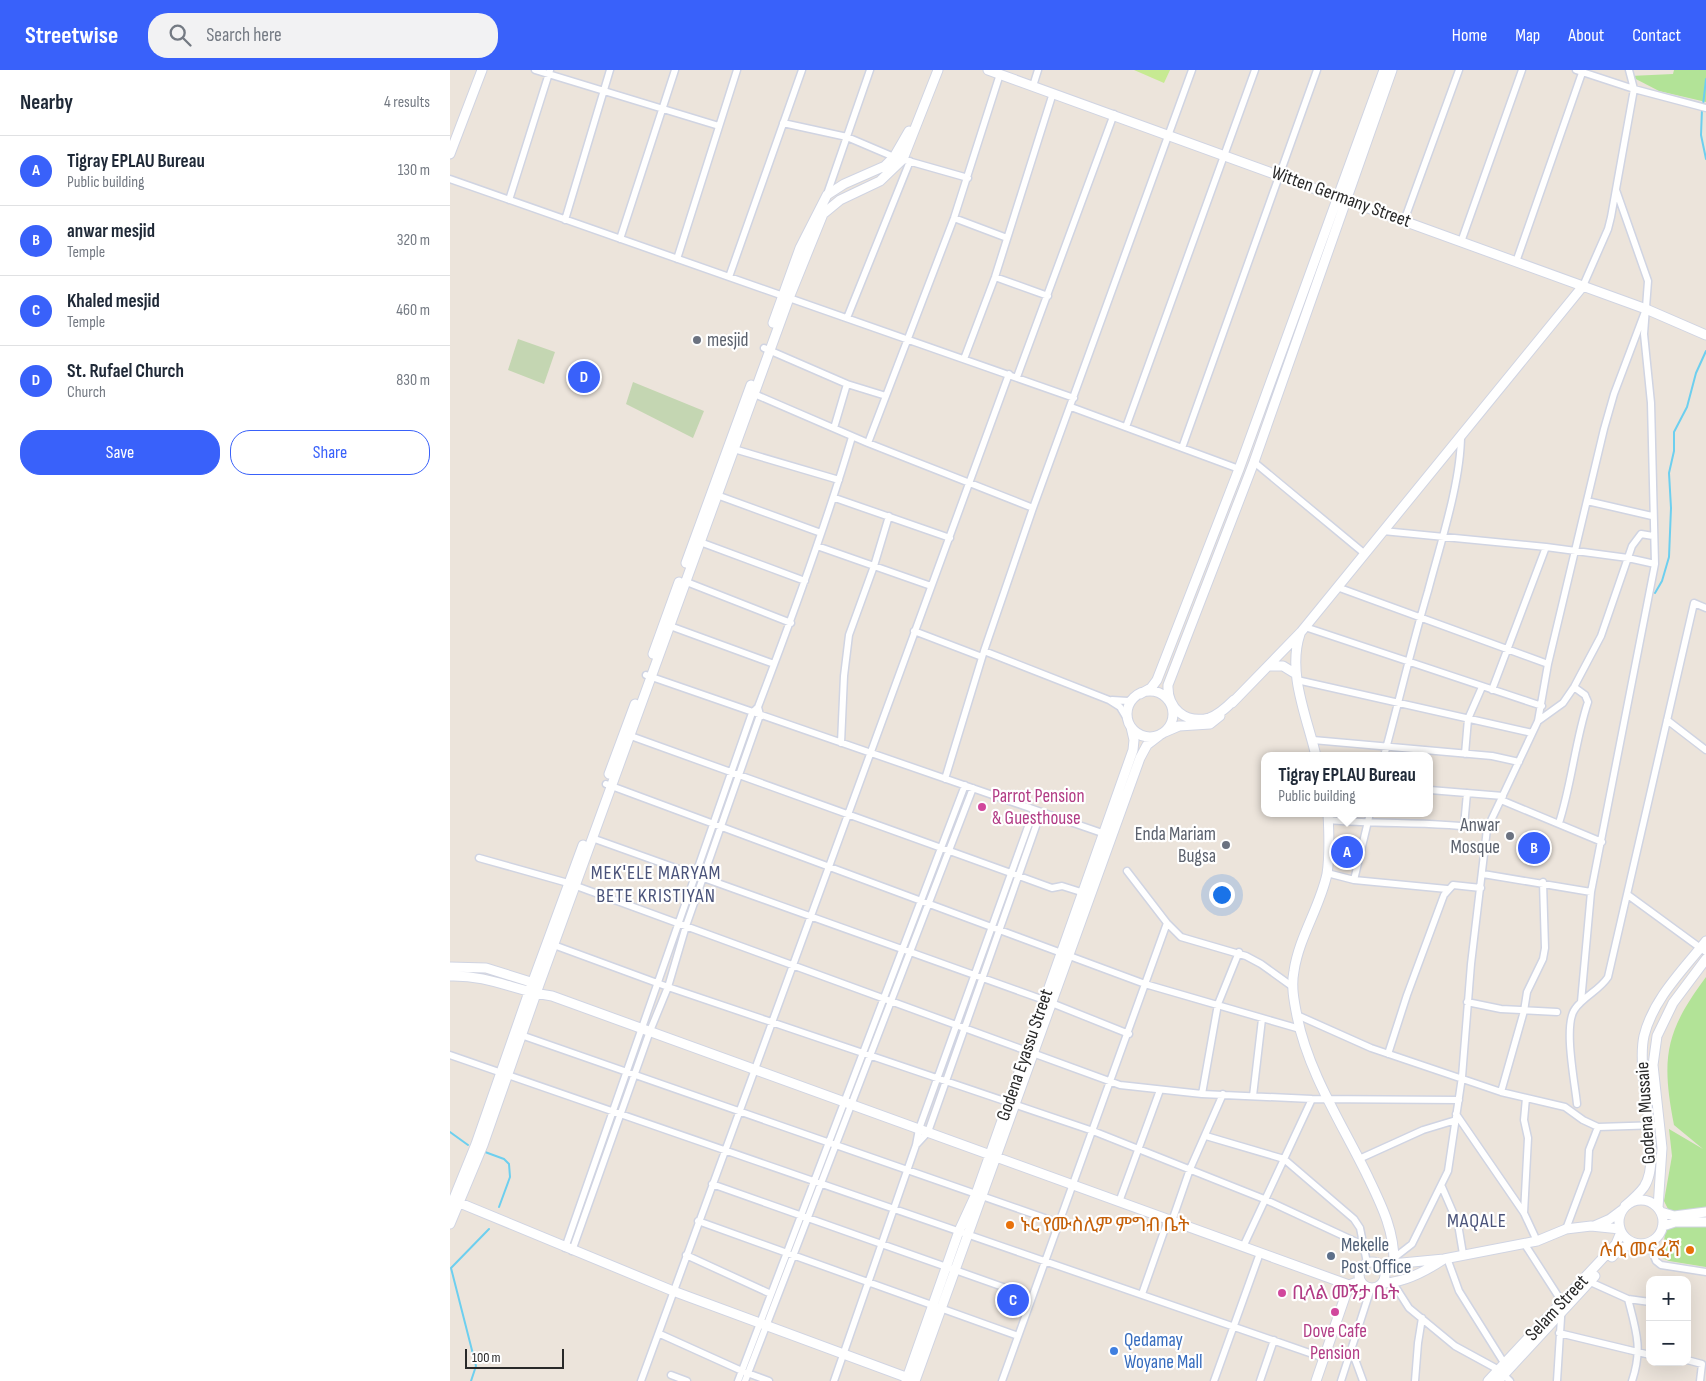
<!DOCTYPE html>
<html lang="en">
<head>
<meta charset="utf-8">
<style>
  body { margin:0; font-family:"Sofia Sans Condensed","Noto Sans Ethiopic",sans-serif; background:#f2f2f3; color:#1f2937 }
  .controls { position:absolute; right:15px; bottom:15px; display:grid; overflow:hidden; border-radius:10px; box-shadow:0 5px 20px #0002 }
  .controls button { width:45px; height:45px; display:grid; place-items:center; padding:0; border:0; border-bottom:1px solid #e0e1e3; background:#fff; color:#1f2937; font:25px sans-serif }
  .scale { position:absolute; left:15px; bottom:12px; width:99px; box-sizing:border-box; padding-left:5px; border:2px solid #292929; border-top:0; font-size:14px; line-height:18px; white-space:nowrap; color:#292929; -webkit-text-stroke:4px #fff; paint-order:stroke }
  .you { position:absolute; left:771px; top:824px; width:18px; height:18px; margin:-12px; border:4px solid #fff; border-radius:50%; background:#1a73e8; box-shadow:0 0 0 8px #1a73e833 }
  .badge { display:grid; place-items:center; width:32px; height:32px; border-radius:50%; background:#3961fa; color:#fff; font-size:16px; font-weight:700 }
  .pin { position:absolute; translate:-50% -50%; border:2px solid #fff; box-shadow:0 1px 5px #0006 }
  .popup { position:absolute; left:811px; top:682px; width:172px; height:65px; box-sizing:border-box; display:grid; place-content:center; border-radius:10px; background:#fff; filter:drop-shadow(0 1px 4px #0005); font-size:16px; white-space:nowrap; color:#747a83 }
  .popup b { font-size:19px; color:#1f2937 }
  .popup::after { content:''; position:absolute; left:50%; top:100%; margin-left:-10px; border:10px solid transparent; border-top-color:#fff }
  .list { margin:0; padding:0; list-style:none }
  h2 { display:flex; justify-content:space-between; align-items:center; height:65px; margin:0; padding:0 20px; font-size:21px }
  h2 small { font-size:16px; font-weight:400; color:#747a83 }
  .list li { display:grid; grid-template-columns:32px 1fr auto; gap:15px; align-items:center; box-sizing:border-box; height:70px; padding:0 20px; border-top:1px solid #e0e1e3 }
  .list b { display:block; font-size:19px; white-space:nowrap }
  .list p { margin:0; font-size:16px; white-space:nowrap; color:#747a83 }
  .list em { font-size:16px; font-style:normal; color:#747a83 }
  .actions { display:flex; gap:10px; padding:15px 20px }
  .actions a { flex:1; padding:11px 0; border:1px solid #3961fa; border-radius:20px; text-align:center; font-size:18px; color:#3961fa }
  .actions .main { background:#3961fa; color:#fff }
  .icon { flex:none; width:28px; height:28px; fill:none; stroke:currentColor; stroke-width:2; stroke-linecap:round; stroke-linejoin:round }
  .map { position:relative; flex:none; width:1256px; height:1311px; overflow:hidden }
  header { display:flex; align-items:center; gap:30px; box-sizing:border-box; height:70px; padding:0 25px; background:#3961fa; color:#fff }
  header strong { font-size:24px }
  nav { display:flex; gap:28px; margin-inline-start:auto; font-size:18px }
  .search { width:350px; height:45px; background:#f2f2f3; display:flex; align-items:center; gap:12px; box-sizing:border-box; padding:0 18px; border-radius:20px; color:#747a83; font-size:19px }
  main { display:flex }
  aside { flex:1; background:#fff }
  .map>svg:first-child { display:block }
</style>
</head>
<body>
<header>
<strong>Streetwise</strong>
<div class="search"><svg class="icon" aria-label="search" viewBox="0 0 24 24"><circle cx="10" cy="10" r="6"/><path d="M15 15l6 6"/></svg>Search here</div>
<nav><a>Home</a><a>Map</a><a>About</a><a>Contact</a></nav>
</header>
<main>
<aside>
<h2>Nearby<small>4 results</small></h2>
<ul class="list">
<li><span class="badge">A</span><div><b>Tigray EPLAU Bureau</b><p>Public building</p></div><em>130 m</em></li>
<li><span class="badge">B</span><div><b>anwar mesjid</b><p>Temple</p></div><em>320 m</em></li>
<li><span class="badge">C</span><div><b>Khaled mesjid</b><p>Temple</p></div><em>460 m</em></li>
<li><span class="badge">D</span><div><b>St. Rufael Church</b><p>Church</p></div><em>830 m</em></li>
</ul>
<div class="actions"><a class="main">Save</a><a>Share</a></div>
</aside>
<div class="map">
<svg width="1256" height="1311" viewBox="0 0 1256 1311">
  <rect width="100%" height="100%" fill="#ece4db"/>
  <path fill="#b2e397" d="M1224,0H1256V32L1209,21L1180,6L1223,4Z
    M1256,907V1197L1219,1191L1212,1188L1215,1163L1220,1153L1219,1141L1214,1131L1222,1086L1219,1059L1253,1079L1224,1055C1211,988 1215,962 1256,907Z"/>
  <path fill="#c4d6b2" d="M68,269L105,282L94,314L58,300Z
    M183,312L254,341L243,368L176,334Z"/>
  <path fill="#c7ea92" d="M684,0H720L714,13Z"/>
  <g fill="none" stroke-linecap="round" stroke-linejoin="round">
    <path stroke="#6dcfef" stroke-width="2" d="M1253,35L1256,9
      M1252,39L1251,65L1256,89
      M1205,523L1212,511L1219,487L1221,438L1219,403L1224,381V362L1237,337L1246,303L1256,281
      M0,1062L18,1075
      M35,1082L54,1089L59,1094L60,1107L49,1137
      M21,1311L26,1296L1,1198L39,1159"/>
    <defs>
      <path id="street" d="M85,0L269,56
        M1126,0L1184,19L1256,38
        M583,16L588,0
        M333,53L397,67L444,87L518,108
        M0,109L624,328
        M376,127L420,0
        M59,130L100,0
        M504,148L557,168
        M115,150L160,0
        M954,151L1009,0
        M170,169L225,0
        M1011,172L1072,0
        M227,189L287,0
        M1066,192L1133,0
        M279,207L352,0
        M545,207L598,226
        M1133,216L1158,159L1161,147L1184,19L1179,0
        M397,248L460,91
        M314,278L397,314L436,326
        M514,289L545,207L603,23
        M567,307L664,44
        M302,323L418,373L583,438
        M621,337L789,399
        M676,357L805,0
        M384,358L397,314
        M418,373L504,148L550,4
        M732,378L867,0
        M284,379L389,410
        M804,392L915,484
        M264,424L371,463
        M385,428L500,468
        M1137,431L1202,446
        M933,461L1096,477L1178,488L1205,494
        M250,472L355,511
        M367,476L481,516
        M234,511L341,553
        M887,517L1098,594
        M220,556L324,594
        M855,557L1092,636
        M464,561L532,587
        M534,581L659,630L670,637L679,652
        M196,605L655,764
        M847,610L1082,663
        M1042,620L1096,477
        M662,630L678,631L686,627
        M1217,650L1256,680
        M1088,651L1113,633L1124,617L1151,566L1182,476L1191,464L1203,466
        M178,665L569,806L602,818L612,816L631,822
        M863,670L1042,686L1069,692
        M391,673L394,606L399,565L424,496L439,446
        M1015,684L1018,649L1032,617
        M934,686C949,631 962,575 978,521C990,475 1011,412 1011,365
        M495,709L534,581L583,438L742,0
        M156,714L695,914L850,959
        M980,720L1053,726
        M1051,730L1152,772
        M878,750C931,755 985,751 1037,759
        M1109,753C1122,713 1125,671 1138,632L1135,625L1124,617
        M1014,756L1017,723
        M142,768L594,930L679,964
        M29,788L118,813L670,1015L752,1024L862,1029L1009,1030
        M677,801L717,853L731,867L796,886L811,894L843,917
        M877,803L904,810L997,819
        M1033,804L1141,822
        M904,810L920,743
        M1178,825L1256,882
        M101,874L218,917L643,1061L814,1129L915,1176
        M1017,932L1051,939L1107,942
        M1131,932L1141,822L1205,494L1201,333L1194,264L1198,211L1166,120
        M847,945L921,978L1051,1022L1115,1037L1133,1050L1148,1057L1210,1055
        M71,965L609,1153
        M938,984L957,925L994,825L1003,815L1031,818
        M0,985L874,1288
        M1051,1022L1074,941L1077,922L1093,889L1095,878L1093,812
        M752,1024L768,934L789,882
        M803,1026L812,949
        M1127,1034C1125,1013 1113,955 1125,939C1134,926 1150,920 1158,907L1244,533L1256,538
        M1006,1044L1074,1143L1087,1171
        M756,1066L834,1089L904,1149L910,1158L917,1193
        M909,1089L973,1060L1006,1050
        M262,1114L553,1217
        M992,1117L1008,1154L1013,1184
        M669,1132L710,1020
        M1074,1143L1078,1068L1074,1050L1076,1028
        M248,1151L568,1266
        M722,1151L740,1099L773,1024
        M1116,1159L1138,1100L1139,1080L1148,1057
        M1074,1173L1112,1232L1107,1311
        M1199,1173L1206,1191L1211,1195L1256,1202
        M793,1177L862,1029
        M115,1178L302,643L308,637C342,548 375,458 402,367
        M122,1181L200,961L218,917L236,856L310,645L308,637
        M236,1185L321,1224
        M944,1188L962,1174L998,1101L1012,1007L1021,894L1037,759L1088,651L1098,594L1154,359L1164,324L1196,239
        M997,1188L1009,1221L1056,1296
        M1138,1211L1178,1229L1200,1232
        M943,1213L959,1238L1005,1276L1049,1300L1060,1311
        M692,1224L718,1150
        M1178,1229C1186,1260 1193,1279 1182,1311
        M1109,1263L1200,1285
        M210,1264L292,1301L319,1311
        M902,1281L913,1311
        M1237,1290L1252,1294L1250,1311
        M221,1305L237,1311
        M191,1311L559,304
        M288,1311L515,715
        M295,1311L523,718
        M384,1311L466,1075L469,1059L584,740L591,742L478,1062L466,1075
        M552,1311L717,853
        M764,1311L810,1183
        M810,1311L824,1270
        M891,1311L921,1218
        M965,1311L968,1273L972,1248"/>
      <path id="secondary" d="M538,0L1196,239L1256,265
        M0,84L32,0
        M323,253L350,178L377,125L394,114L435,96L444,87L459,61
        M236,493L301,315
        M850,564C837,603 857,647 866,686
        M203,584L229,512
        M819,596H833L846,604
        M677 644a23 23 0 1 1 46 0a23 23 0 1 1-46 0Z
        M690,624L701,618L707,610L789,399L934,0
        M784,630C777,637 769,645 759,648C735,654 717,638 718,615L804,392L942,0
        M782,633L851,562L1133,216
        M715,662L729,656L760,654L770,646
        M159,704L185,634
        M878,743C879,762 880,785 877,804C870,837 849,867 844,901C841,916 844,931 847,946C858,1002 892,1054 917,1105C931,1134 945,1161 944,1195
        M0,897L36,898L87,914
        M0,906C41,905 64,921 102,926L899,1215L910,1211
        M1169 1152a22 22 0 1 1 44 0a22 22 0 1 1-44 0Z
        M5,1131L223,1221L461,1309
        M1175,1136C1182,1130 1189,1124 1194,1117C1214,1087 1185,1007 1194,966C1203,929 1233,900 1256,871
        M0,1138L26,1074L79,922L133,775
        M1208,1138L1212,1078L1203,995L1207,966L1223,933L1256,889
        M1211,1142L1224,1146L1256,1142
        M0,1154L33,1075L89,915L339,228L373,144L390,130L430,111L453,89L488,0
        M1144,1156L1160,1149L1172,1140
        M1213,1156L1225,1152H1256
        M1162,1187L1169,1179L1185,1173
        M909 1205a13 13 0 1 1 26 0a13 13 0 1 1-26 0Z
        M931,1195L994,1189L1087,1171L1116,1159L1141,1156L1170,1159
        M933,1213C954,1213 976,1201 994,1189
        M456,1311L509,1161L526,1124L683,680L684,670L681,657
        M465,1311L690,688L697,675L710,665
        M866,1311L899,1215
        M1038,1311L1166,1174L1171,1162
        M1048,1311L1145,1206"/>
    </defs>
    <use href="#street" stroke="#d0d4e2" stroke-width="9"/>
    <use href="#secondary" stroke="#d0d4e2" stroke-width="11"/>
    <use href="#street" stroke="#fff" stroke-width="6"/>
    <use href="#secondary" stroke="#fff" stroke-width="9"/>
  </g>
  <g fill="#6b7280" stroke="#fff" stroke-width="2">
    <circle cx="247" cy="270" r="5"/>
    <circle cx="1060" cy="766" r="5"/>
    <circle cx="776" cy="775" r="5"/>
  </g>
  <g fill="#d1479c" stroke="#fff" stroke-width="2">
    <circle cx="532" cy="737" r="5"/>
    <circle cx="832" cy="1223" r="5"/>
    <circle cx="885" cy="1242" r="5"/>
  </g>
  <g fill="#e8710a" stroke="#fff" stroke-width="2">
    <circle cx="560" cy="1155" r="5"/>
    <circle cx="1240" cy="1180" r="5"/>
  </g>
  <circle fill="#5c6f8a" stroke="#fff" stroke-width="2" cx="881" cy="1186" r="5"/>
  <circle fill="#3f7fe0" stroke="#fff" stroke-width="2" cx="664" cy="1281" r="5"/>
  <g text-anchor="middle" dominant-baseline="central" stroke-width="4.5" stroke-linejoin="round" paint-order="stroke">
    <g font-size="19" fill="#292929" stroke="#fff">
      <text transform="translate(891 127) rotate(20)">Witten Germany Street</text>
      <text transform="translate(575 985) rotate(-71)">Godena Eyassu Street</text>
      <text transform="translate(1196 1043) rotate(-94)">Godena Mussaie</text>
      <text transform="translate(1107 1238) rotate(-47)">Selam Street</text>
    </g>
    <g font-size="19" fill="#5b616d" stroke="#fff" text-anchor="end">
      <text x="257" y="270" text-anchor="start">mesjid</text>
      <text x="1050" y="755">Anwar<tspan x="1050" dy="22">Mosque</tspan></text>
      <text x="766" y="764">Enda Mariam<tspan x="766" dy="22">Bugsa</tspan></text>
    </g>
    <g font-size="19" fill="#b23c85" stroke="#fff" text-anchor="start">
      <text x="542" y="726">Parrot Pension<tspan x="542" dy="22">&amp; Guesthouse</tspan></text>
      <text x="842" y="1223">ቢላል መኝታ ቤት</text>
      <text x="885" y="1261" text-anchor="middle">Dove Cafe<tspan x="885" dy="22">Pension</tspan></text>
    </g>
    <g font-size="19" fill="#c56008" stroke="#fff" text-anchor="start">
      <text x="570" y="1155">ኑር የሙስሊም ምግብ ቤት</text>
      <text x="1230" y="1180" text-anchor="end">ሉሲ መናፈሻ</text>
    </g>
    <g font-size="19" fill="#4e5e75" stroke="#fff" text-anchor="start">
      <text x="891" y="1175">Mekelle<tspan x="891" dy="22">Post Office</tspan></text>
    </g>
    <g font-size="19" fill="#366cbe" stroke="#fff" text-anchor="start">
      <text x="674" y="1270">Qedamay<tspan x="674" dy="22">Woyane Mall</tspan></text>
    </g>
    <g font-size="20" letter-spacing="1" fill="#4a537a" stroke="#fff">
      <text x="206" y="803">MEK'ELE MARYAM<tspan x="206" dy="23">BETE KRISTIYAN</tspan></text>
      <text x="1027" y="1151">MAQALE</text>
    </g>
  </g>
</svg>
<div class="controls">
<button>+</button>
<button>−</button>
</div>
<div class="scale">100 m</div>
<div class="you"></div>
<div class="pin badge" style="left:897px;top:782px">A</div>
<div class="popup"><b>Tigray EPLAU Bureau</b>Public building</div>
<div class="pin badge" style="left:1084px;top:778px">B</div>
<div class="pin badge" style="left:563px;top:1230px">C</div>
<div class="pin badge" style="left:134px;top:307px">D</div>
</div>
</main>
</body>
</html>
